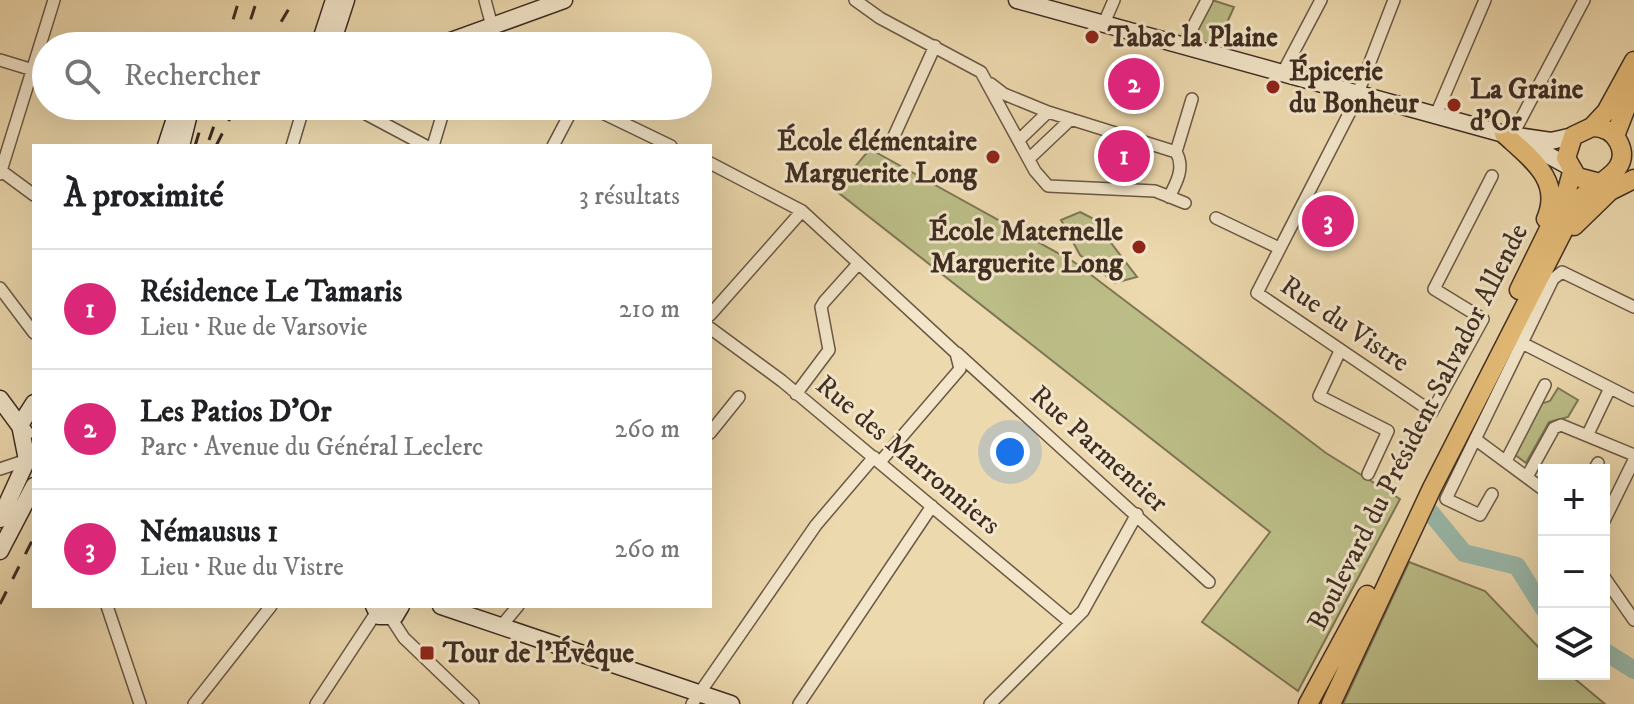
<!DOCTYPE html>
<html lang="fr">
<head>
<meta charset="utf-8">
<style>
  body { margin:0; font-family:"IM FELL DW Pica",serif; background:#f6f6f6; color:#202124 }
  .controls { position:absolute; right:24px; bottom:24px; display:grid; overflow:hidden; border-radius:0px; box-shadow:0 8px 32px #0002 }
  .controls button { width:72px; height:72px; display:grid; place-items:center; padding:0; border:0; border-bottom:2px solid #e0e0e0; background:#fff; color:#202124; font:40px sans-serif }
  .you { position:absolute; left:1010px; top:452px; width:28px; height:28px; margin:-20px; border:6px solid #fff; border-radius:50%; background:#1a73e8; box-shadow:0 0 0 12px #1a73e833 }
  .badge { display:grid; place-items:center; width:52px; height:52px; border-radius:50%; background:#db2777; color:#fff; font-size:26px; font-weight:700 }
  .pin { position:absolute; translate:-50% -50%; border:4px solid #fff; box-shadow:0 2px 8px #0006 }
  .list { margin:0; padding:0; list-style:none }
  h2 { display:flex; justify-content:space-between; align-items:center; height:104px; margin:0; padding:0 32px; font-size:34px }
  h2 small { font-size:26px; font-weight:400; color:#757577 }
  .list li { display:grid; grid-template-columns:52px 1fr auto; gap:24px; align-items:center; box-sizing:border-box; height:120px; padding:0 32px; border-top:2px solid #e0e0e0 }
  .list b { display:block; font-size:30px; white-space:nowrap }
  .list p { margin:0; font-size:26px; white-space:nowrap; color:#757577 }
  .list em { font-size:26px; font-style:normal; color:#757577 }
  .icon { flex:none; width:44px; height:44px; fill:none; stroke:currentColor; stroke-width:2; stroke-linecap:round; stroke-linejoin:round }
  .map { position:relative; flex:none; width:1634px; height:704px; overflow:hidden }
  .search { position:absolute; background:#fff; box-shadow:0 8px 32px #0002; left:32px; top:32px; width:680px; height:88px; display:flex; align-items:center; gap:20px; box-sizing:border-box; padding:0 28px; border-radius:44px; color:#757577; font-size:30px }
  .panel { position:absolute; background:#fff; box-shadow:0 8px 32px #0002; left:32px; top:144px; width:680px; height:464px; border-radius:0px }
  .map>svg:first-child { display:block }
</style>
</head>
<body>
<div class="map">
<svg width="1634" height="704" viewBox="0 0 1634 704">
  <rect width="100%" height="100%" fill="#edd9ae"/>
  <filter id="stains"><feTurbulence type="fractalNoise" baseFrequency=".0025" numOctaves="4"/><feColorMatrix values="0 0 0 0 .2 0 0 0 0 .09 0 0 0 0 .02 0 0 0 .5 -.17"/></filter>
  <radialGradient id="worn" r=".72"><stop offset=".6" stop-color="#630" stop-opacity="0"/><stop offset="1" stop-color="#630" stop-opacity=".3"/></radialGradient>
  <path fill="#bcbe88" stroke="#7e7656" stroke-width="2" d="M1212,0L1234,7L1216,47L1193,40Z
    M870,149L1074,262L1326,453L1400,499L1298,691L1202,622L1270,532L835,190Z
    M1080,212L1092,218L1137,277L1115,283L1080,255L1061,220Z
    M1558,388L1578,400L1568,417L1549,422L1526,463L1514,454L1540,404L1550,401Z
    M1409,562L1485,591L1544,653V674H1569L1605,704H1343Z"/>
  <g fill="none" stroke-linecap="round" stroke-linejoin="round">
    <path stroke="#99baad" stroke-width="18" d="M1431,513L1464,553L1517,566L1544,609
      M1604,651L1634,670"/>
    <defs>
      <path id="street" d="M485,0L492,26
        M855,0L880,18L981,72L1035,171L1048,186L1155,191L1185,203
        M1394,0L1353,106L1257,293L1432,412L1483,319L1434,289L1492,176
        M1104,23L1114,0
        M1183,46L1207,0
        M0,60L46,74
        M1282,74L1321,0
        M991,84L1004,94L1048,112
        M159,106L178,111
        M351,106L426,146
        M588,106L671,146
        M1435,117L1485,0
        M894,136L935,46
        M1512,136L1584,0
        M1019,140L1048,112L1176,152C1185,167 1177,182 1169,197
        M292,146L304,106
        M433,146L445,106
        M553,146L574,106
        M1176,152L1192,99
        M1033,155L1071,119
        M710,163L802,211L956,353L960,369L880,462
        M0,170L34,195
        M0,174L54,0
        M1216,218L1279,248
        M0,288L34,333
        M710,315L802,211
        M710,328L782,381L1071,623
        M1522,343L1634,400
        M1340,351L1319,396L1388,431L1368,474
        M957,353L1209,582
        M796,394L829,350L821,307L824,302L858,264
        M710,433L739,397
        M1588,434L1610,388
        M1475,439L1544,490
        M1507,459L1545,385
        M0,469L27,460
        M1594,470L1598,463
        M1528,475L1554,428L1561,425L1634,455
        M1492,494L1480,515L1446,499L1553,279L1562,272L1634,307
        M1604,521L1634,460
        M1604,577L1634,620
        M107,606L140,704
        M391,618L404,638L473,704
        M502,625L518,606
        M194,704L271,606
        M316,704L376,613
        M692,704L816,525L874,457
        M799,704L932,506
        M990,704L1083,611L1137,514"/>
      <path id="secondary" d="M1017,0L1504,134L1551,141L1573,136
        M319,46L334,0
        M331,46L346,0
        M437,46L564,0
        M229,106L253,109L271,106
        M1526,143L1568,166
        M166,146L179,106
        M181,146L191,106
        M0,399L25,433
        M0,519L27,460L20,425L34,403
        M0,551L34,486
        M374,606L379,616H395L401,606
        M441,606L731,704"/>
      <path id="primary" d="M1592,127L1606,112L1634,61
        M1504,134C1530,158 1563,180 1546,219
        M1615,136L1634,87
        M1574,226L1610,191L1634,179
        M1519,290L1566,194L1572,172
        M1308,704L1367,595
        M1331,704L1432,488L1579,200C1594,183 1633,172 1619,143C1614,132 1604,127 1592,127L1573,136L1566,158L1577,177L1596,182"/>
    </defs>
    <use href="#street" stroke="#6a5846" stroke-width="14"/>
    <use href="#secondary" stroke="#3f2d23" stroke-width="19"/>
    <use href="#primary" stroke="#3f2d23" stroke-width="21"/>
    <use href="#street" stroke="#f3e6ca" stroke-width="11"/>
    <use href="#secondary" stroke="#f3e6ca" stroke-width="16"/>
    <use href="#primary" stroke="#e6bc77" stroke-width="18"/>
    <path stroke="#3f2d23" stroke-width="3" stroke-dasharray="14 14" stroke-linecap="butt" d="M225,46L239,0
      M242,46L257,0
      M267,46L294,0
      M209,140L221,106
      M195,146L207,106
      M216,146L236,106
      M0,604L34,537"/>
  </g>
  <g fill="#8f2418" stroke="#f3e6ca" stroke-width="3">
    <circle cx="1092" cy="37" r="8"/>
    <circle cx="1273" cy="87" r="8"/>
    <circle cx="1454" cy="105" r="8"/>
    <circle cx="993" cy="157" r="8"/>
    <circle cx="1139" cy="247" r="8"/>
    <rect x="419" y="645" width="16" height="16" rx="4"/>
  </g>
  <g text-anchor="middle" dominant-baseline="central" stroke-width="6" stroke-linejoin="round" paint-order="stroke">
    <g font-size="28" font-weight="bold" fill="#3f2d23" stroke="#f3e6ca" text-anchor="start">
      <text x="1108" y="37">Tabac la Plaine</text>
      <text x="1289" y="71">Épicerie<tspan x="1289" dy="32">du Bonheur</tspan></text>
      <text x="1470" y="89">La Graine<tspan x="1470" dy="32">d'Or</tspan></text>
      <text x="977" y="141" text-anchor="end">École élémentaire<tspan x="977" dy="32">Marguerite Long</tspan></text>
      <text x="1123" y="231" text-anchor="end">École Maternelle<tspan x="1123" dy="32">Marguerite Long</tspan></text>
      <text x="443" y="653">Tour de l'Évêque</text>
    </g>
    <g font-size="28" fill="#3f2d23" stroke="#f3e6ca">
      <text transform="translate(1345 324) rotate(34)">Rue du Vistre</text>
      <text transform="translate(1418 427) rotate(-63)">Boulevard du Président Salvador Allende</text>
      <text transform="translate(1099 449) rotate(42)">Rue Parmentier</text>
      <text transform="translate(908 455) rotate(40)">Rue des Marronniers</text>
    </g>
  </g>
  <rect width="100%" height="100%" filter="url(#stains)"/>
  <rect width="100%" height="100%" fill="url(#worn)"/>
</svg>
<div class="controls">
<button>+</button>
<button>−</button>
<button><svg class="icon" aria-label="layers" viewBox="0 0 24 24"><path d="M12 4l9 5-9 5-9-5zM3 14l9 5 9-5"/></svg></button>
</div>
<div class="you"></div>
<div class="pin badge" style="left:1124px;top:156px">1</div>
<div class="pin badge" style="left:1134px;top:84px">2</div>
<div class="pin badge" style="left:1328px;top:221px">3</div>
<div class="search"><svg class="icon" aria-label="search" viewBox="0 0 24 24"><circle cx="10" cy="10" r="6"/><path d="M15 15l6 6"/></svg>Rechercher</div>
<section class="panel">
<h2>À proximité<small>3 résultats</small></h2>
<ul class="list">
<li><span class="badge">1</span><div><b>Résidence Le Tamaris</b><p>Lieu · Rue de Varsovie</p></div><em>210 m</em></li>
<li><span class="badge">2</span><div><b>Les Patios D'Or</b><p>Parc · Avenue du Général Leclerc</p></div><em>260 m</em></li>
<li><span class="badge">3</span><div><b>Némausus 1</b><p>Lieu · Rue du Vistre</p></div><em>260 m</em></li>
</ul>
</section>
</div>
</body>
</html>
